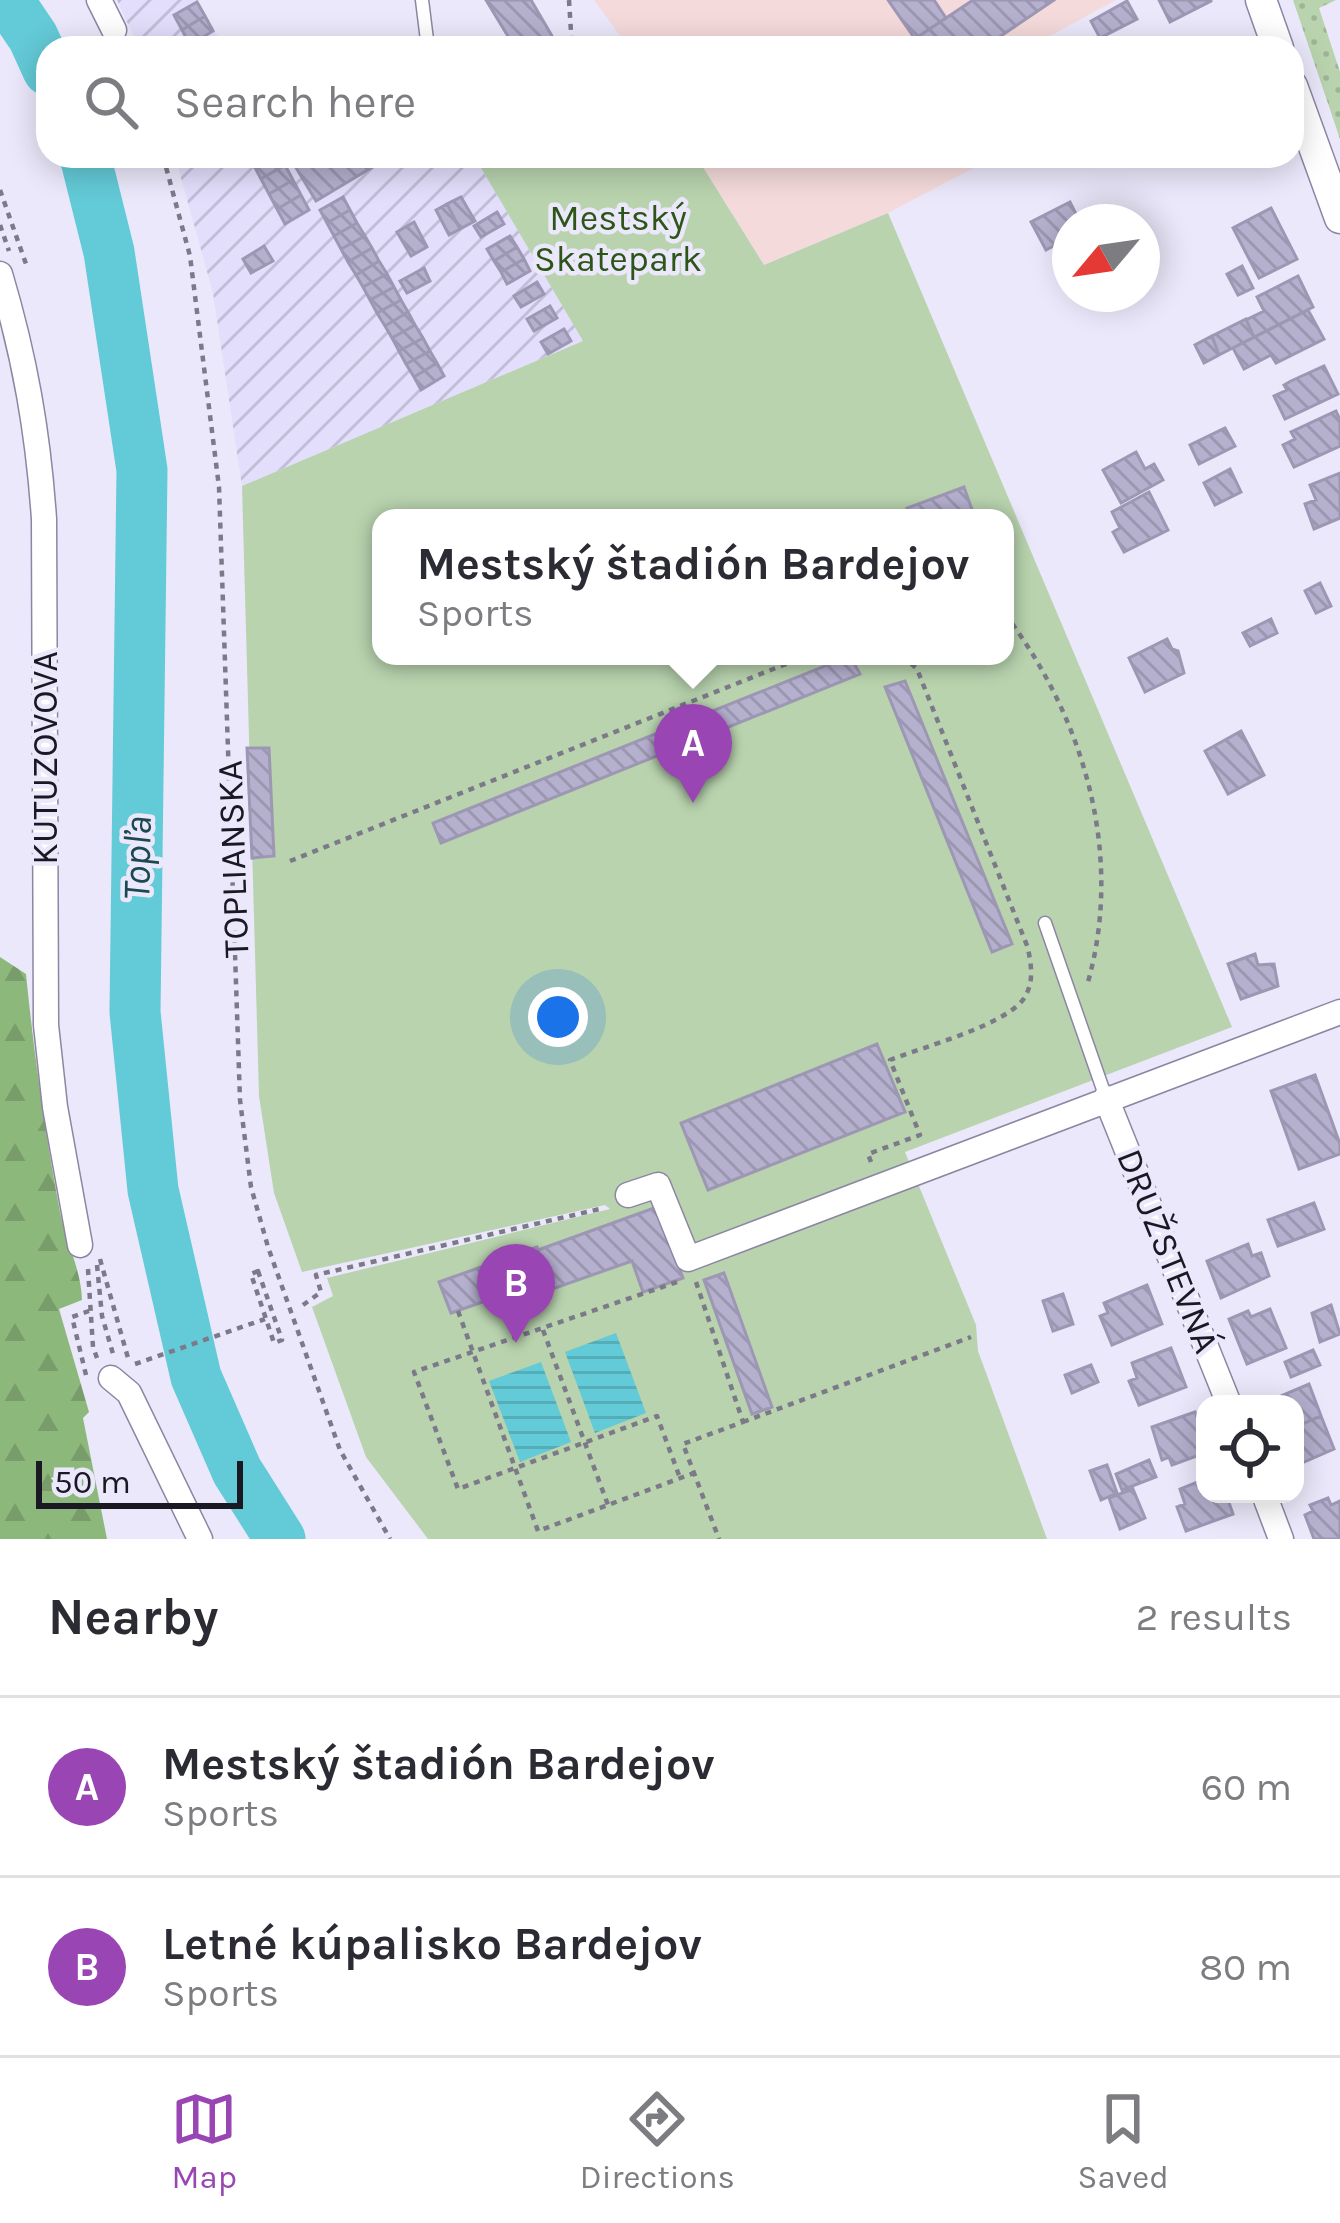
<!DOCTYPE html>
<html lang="en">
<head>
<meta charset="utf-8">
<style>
  body { margin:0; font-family:Karla,sans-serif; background:#f2f2f3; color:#2b2b33 }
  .controls { position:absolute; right:36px; bottom:36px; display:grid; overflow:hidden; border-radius:24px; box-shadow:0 6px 30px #0003 }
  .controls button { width:108px; height:108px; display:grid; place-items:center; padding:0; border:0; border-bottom:3px solid #e1e1e2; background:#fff; color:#2b2b33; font:60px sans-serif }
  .compass { position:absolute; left:1052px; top:204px; width:108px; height:108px; border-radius:50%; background:#fff; box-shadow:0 6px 30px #0003; rotate:241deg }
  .scale { position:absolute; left:36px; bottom:30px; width:207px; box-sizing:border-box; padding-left:12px; border:6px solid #1a1823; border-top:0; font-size:33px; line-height:42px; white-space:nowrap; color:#1a1823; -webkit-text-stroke:9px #ebe8fb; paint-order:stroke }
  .you { position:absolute; left:558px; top:1017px; width:42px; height:42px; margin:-30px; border:9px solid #fff; border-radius:50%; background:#1a73e8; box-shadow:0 0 0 18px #1a73e833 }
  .badge { display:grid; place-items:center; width:78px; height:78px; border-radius:50%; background:#9945b3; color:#fff; font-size:39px; font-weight:700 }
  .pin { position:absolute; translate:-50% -99px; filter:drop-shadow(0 3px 6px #0008) }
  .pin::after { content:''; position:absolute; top:63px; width:42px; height:36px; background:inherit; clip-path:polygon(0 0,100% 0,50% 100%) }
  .popup { position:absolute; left:372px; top:509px; width:642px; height:156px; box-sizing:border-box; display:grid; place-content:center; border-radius:24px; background:#fff; filter:drop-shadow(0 3px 9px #0005); font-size:39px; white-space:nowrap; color:#7c7c81 }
  .popup b { font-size:45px; color:#2b2b33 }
  .popup::after { content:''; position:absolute; left:50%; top:100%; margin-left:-24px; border:24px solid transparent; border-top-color:#fff }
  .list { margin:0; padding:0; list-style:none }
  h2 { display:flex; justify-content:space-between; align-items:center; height:156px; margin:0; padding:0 48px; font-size:51px }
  h2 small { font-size:39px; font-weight:400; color:#7c7c81 }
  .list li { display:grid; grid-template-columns:78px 1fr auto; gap:36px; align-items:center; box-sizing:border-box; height:180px; padding:0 48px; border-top:3px solid #e1e1e2 }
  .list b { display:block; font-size:45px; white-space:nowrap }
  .list p { margin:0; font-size:39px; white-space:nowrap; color:#7c7c81 }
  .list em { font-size:39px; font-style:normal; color:#7c7c81 }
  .icon { flex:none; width:66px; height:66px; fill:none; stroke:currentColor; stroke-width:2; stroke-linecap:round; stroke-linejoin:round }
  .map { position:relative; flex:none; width:1340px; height:1539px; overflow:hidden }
  .search { position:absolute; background:#fff; box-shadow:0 6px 30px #0003; left:36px; right:36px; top:36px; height:132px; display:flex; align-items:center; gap:30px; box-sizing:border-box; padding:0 42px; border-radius:36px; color:#7c7c81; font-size:45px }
  .sheet { height:516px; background:#fff }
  nav { display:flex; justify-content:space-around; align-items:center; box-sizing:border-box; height:168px; border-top:3px solid #e1e1e2; background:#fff; font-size:33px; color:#7c7c81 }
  nav a { display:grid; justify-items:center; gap:6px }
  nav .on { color:#9945b3 }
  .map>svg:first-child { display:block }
</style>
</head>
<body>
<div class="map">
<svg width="1340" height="1539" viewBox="0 0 1340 1539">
  <defs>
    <pattern id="industrial-furrows" width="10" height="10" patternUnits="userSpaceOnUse" patternTransform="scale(3)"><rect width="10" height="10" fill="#e3defc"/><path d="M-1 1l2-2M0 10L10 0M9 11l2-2" fill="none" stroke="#c2bed8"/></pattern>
    <pattern id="grass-dots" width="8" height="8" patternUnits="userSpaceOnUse" patternTransform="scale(3)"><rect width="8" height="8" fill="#b8d3ae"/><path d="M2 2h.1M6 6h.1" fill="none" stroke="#9eb495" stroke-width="1.8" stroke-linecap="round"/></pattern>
    <pattern id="forest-firs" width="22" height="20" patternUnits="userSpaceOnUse" patternTransform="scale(3)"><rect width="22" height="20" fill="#8db87b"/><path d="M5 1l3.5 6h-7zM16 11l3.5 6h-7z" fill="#799d6a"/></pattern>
    <pattern id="water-rules" width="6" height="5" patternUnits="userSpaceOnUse" patternTransform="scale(3)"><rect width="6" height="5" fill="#63cad7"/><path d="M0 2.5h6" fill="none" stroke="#55adb8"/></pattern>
    <pattern id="building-back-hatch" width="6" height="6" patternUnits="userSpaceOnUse" patternTransform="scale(3)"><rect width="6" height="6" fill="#b5b0ce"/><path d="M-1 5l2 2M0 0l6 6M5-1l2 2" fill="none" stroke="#9b97b1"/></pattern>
  </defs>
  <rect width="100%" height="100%" fill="#ebe8fb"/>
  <path fill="url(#industrial-furrows)" d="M117,0H197L225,48H139Z
    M175,156H289L316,201L391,156H474L583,341L242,486L213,293Z"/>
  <path fill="#f5dadb" d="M594,0H1116L1028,48H629Z
    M696,156H981L985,162L888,213L764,265Z"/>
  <path fill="url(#grass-dots)" d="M1293,0H1336L1319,8L1340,72V139Z"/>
  <path fill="url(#forest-firs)" d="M0,957L26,974C34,1054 45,1132 60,1212C66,1242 81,1269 82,1300L59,1309L89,1412L83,1418L107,1539H0Z"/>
  <path fill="#b8d3ae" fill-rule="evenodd" d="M474,156H696L764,265L888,213L1232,1027L905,1152L976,1325L978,1351L1047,1539H428L366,1457L312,1307L333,1296L327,1278L610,1209L605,1205L302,1272L274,1193L259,1096L242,486L583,341ZM381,518H1005V656H381Z"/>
  <path fill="url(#water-rules)" d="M616,1333L646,1413L595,1433L565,1352Z
    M541,1362L571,1442L520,1462L489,1381Z"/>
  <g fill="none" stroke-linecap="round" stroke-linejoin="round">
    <path stroke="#63cad7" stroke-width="51" d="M8,0L33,37L48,70
      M85,156L109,252L142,470L135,1012L153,1190L196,1377L237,1471L280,1539"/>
  </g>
  <path fill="url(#building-back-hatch)" stroke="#9d97b4" stroke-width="3" d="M486,0H531L559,48H515Z
    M888,0H934L946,18L915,39Z
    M973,0H1054L983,48H901Z
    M1159,0H1211V1L1170,22Z
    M1127,1L1137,19L1100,38L1091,21Z
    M197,2L205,16L182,30L174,15Z
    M205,16L213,31L190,45L182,30Z
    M268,156H280L285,165L261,179L253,164Z
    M289,156H327L329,160L336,156H391L316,201Z
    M285,165L293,180L269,194L261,179Z
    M293,180L301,195L277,209L269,194Z
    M301,195L309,210L285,224L277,209Z
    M343,197L350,210L327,223L320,210Z
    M461,197L475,221L460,229L447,204Z
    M1070,202L1080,222H1070V237L1046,250L1031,222Z
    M447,204L460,229L449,235L436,210Z
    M1271,208L1297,259L1259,278L1233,228Z
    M350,210L357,223L334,236L327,223Z
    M497,212L504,224L481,237L474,226Z
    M414,222L427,247L411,256L397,232Z
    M357,223L365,236L341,249L334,236Z
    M365,236L372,248L348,262L341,249Z
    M510,236L517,247L494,261L487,249Z
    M264,246L273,261L251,273L243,259Z
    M517,247L524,259L501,272L494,261Z
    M372,248L379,261L356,275L348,262Z
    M524,259L530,271L507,284L501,272Z
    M379,261L387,274L363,287L356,275Z
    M1242,266L1253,288L1238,295L1227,274Z
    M424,268L430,281L407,293L400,281Z
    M387,274L394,287L370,300L363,287Z
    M1298,276L1313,307L1254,337L1246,320L1264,311L1257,297Z
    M537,282L544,294L521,307L514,296Z
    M394,287L401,300L377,313L370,300Z
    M401,300L408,312L385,326L377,313Z
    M550,306L557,318L534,331L527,319Z
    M1308,310L1324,339L1276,363L1271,355L1244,369L1233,348Z
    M408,312L415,325L392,338L385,326Z
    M1246,319L1254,337L1219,355L1212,336Z
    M415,325L423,338L399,351L392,338Z
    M564,329L571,341L548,354L541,342Z
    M1212,336L1219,355L1204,363L1195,345Z
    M423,338L430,351L406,364L399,351Z
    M430,351L437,363L414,377L406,364Z
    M437,363L444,376L421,390L414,377Z
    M1324,366L1338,394L1285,419L1274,396L1287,390L1284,385L1291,381Z
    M1336,411L1340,420V446L1294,467L1283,445L1295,439L1291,432Z
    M1225,428L1235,446L1199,464L1190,445Z
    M1136,452L1145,469L1154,464L1163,480L1121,503L1103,470Z
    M1230,469L1241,492L1215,505L1204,483Z
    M1340,473V518L1314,529L1305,504L1316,500L1310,485Z
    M964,487L975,518H911L907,508Z
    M1149,492L1168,530L1124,552L1113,532L1120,528L1112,512Z
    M1320,583L1331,606L1316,613L1305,591Z
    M1271,619L1277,633L1250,646L1243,633Z
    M1167,639L1172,649L1178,651L1184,673L1145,692L1129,658Z
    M850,656L860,674L441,843L433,823Z
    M905,681L1012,944L992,952L885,687Z
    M1241,731L1264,775L1228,794L1205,751Z
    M247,748H269L274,856L252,858Z
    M1255,954L1258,965L1274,964L1278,986L1241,999L1228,964Z
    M877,1044L905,1112L708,1190L681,1123Z
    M1315,1075L1340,1144V1154L1299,1169L1271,1091Z
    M1314,1203L1324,1229L1278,1246L1268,1220Z
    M657,1207L683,1278L643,1292L632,1261L552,1289L538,1250Z
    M1248,1244L1252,1256L1261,1253L1269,1276L1221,1298L1207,1261Z
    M537,1247L548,1279L451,1313L439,1282Z
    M724,1273L772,1407L752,1414L704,1280Z
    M1147,1285L1162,1324L1112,1345L1100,1316L1108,1313L1104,1303Z
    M1063,1294L1073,1324L1053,1331L1043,1301Z
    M1331,1305L1340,1334L1320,1342L1312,1313Z
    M1270,1309L1286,1348L1247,1364L1229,1319L1248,1311L1251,1317Z
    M1171,1348L1186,1387L1139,1405L1129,1381L1137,1378L1132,1363Z
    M1313,1350L1320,1365L1291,1377L1285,1362Z
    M1091,1365L1098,1382L1072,1393L1065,1375Z
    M1309,1384L1321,1416L1295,1427V1404H1262Z
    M1195,1412L1205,1439V1453L1172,1465L1169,1457L1162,1460L1152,1427Z
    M1321,1416L1334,1449L1295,1466V1427Z
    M1149,1460L1156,1477L1122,1490L1116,1474Z
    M1107,1465L1117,1493L1101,1500L1090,1471Z
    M1205,1479V1494H1226L1233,1514L1186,1531L1177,1507L1185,1504L1180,1489Z
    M1133,1489L1145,1518L1120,1529L1109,1498Z
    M1328,1498L1331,1505L1340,1501V1539H1314L1305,1515L1313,1511L1310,1505Z"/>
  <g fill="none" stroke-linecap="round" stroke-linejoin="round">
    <defs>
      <path id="service" d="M422,0L428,48
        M1045,923L1106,1098"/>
      <path id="minor" d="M99,0L114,30
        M0,274C25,358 38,432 44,519L46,1025L55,1107L80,1245
        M1106,1098L1229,1404
        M628,1195L658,1185L688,1259L1340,1012
        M111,1378L129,1393L200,1539
        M1264,1494L1281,1539"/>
      <path id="tertiary" d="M1261,0L1278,48
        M1292,86L1340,218"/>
    </defs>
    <use href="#service" stroke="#8c86a3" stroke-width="15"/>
    <use href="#minor" stroke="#8c86a3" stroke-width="27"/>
    <use href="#tertiary" stroke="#8c86a3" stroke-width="33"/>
    <path stroke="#7c7a89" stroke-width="4.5" stroke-dasharray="6 6" stroke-linecap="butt" d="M569,0L572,48
      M163,156L190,256L219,487L240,1100L251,1187L268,1247L340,1450L390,1539
      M0,190L26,264
      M0,225L9,251
      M1005,614C1084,718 1124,854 1088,982
      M290,861L806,656
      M871,1162L868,1154L920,1135L890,1060C922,1047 1012,1024 1026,995C1034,979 1031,965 1028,948L917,669L903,656
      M100,1259L128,1358
      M97,1265L102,1316L113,1354
      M88,1269L93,1347L97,1358
      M258,1271L282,1340L274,1343L251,1274Z
      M677,1282L414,1372L458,1489L657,1416L680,1478
      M696,1282L743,1422L683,1444L719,1539
      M303,1305L321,1292L316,1275L604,1208
      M458,1311L538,1531L694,1473
      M543,1330L608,1505
      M135,1364L265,1319
      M86,1375L72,1317L89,1311
      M743,1422L971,1337"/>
    <use href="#service" stroke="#fff" stroke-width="12"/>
    <use href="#minor" stroke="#fff" stroke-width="24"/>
    <use href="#tertiary" stroke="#fff" stroke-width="30"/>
  </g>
  <g text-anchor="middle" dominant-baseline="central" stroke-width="9" stroke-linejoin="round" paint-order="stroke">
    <g font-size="36" fill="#2d5518" stroke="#ebe8fb">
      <text x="618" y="218">Mestský<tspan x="618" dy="41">Skatepark</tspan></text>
    </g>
    <g font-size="36" fill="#1a1823" stroke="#ebe8fb">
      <text transform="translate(45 758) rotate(-90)">KUTUZOVOVA</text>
      <text transform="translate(233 859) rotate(-92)">TOPLIANSKA</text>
      <text transform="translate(1168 1251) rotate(68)">DRUŽSTEVNÁ</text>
    </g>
    <g font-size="39" font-style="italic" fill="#1b494f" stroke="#ebe8fb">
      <text transform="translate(137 858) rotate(-89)">Topľa</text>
    </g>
  </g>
</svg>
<div class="controls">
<button><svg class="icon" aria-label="locate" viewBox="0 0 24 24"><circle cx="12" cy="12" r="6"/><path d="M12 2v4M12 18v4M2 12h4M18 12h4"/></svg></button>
</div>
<svg class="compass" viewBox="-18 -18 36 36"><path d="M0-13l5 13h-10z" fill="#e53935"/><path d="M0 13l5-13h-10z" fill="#7c7c81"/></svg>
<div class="scale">50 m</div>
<div class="you"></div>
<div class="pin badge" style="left:693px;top:803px">A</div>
<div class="popup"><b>Mestský štadión Bardejov</b>Sports</div>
<div class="pin badge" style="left:516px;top:1343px">B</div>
<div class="search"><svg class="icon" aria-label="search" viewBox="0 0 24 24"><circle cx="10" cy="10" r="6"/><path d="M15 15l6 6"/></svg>Search here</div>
</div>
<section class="sheet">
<h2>Nearby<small>2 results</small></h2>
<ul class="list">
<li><span class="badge">A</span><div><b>Mestský štadión Bardejov</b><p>Sports</p></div><em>60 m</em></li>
<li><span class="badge">B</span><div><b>Letné kúpalisko Bardejov</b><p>Sports</p></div><em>80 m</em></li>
</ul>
</section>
<nav>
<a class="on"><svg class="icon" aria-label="map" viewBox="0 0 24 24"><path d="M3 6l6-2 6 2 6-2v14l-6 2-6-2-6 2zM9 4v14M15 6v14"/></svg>Map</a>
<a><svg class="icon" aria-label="directions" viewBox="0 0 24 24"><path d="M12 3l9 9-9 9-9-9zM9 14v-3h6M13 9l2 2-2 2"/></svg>Directions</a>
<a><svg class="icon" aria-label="saved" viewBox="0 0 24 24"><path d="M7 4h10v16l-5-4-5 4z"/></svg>Saved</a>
</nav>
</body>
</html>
